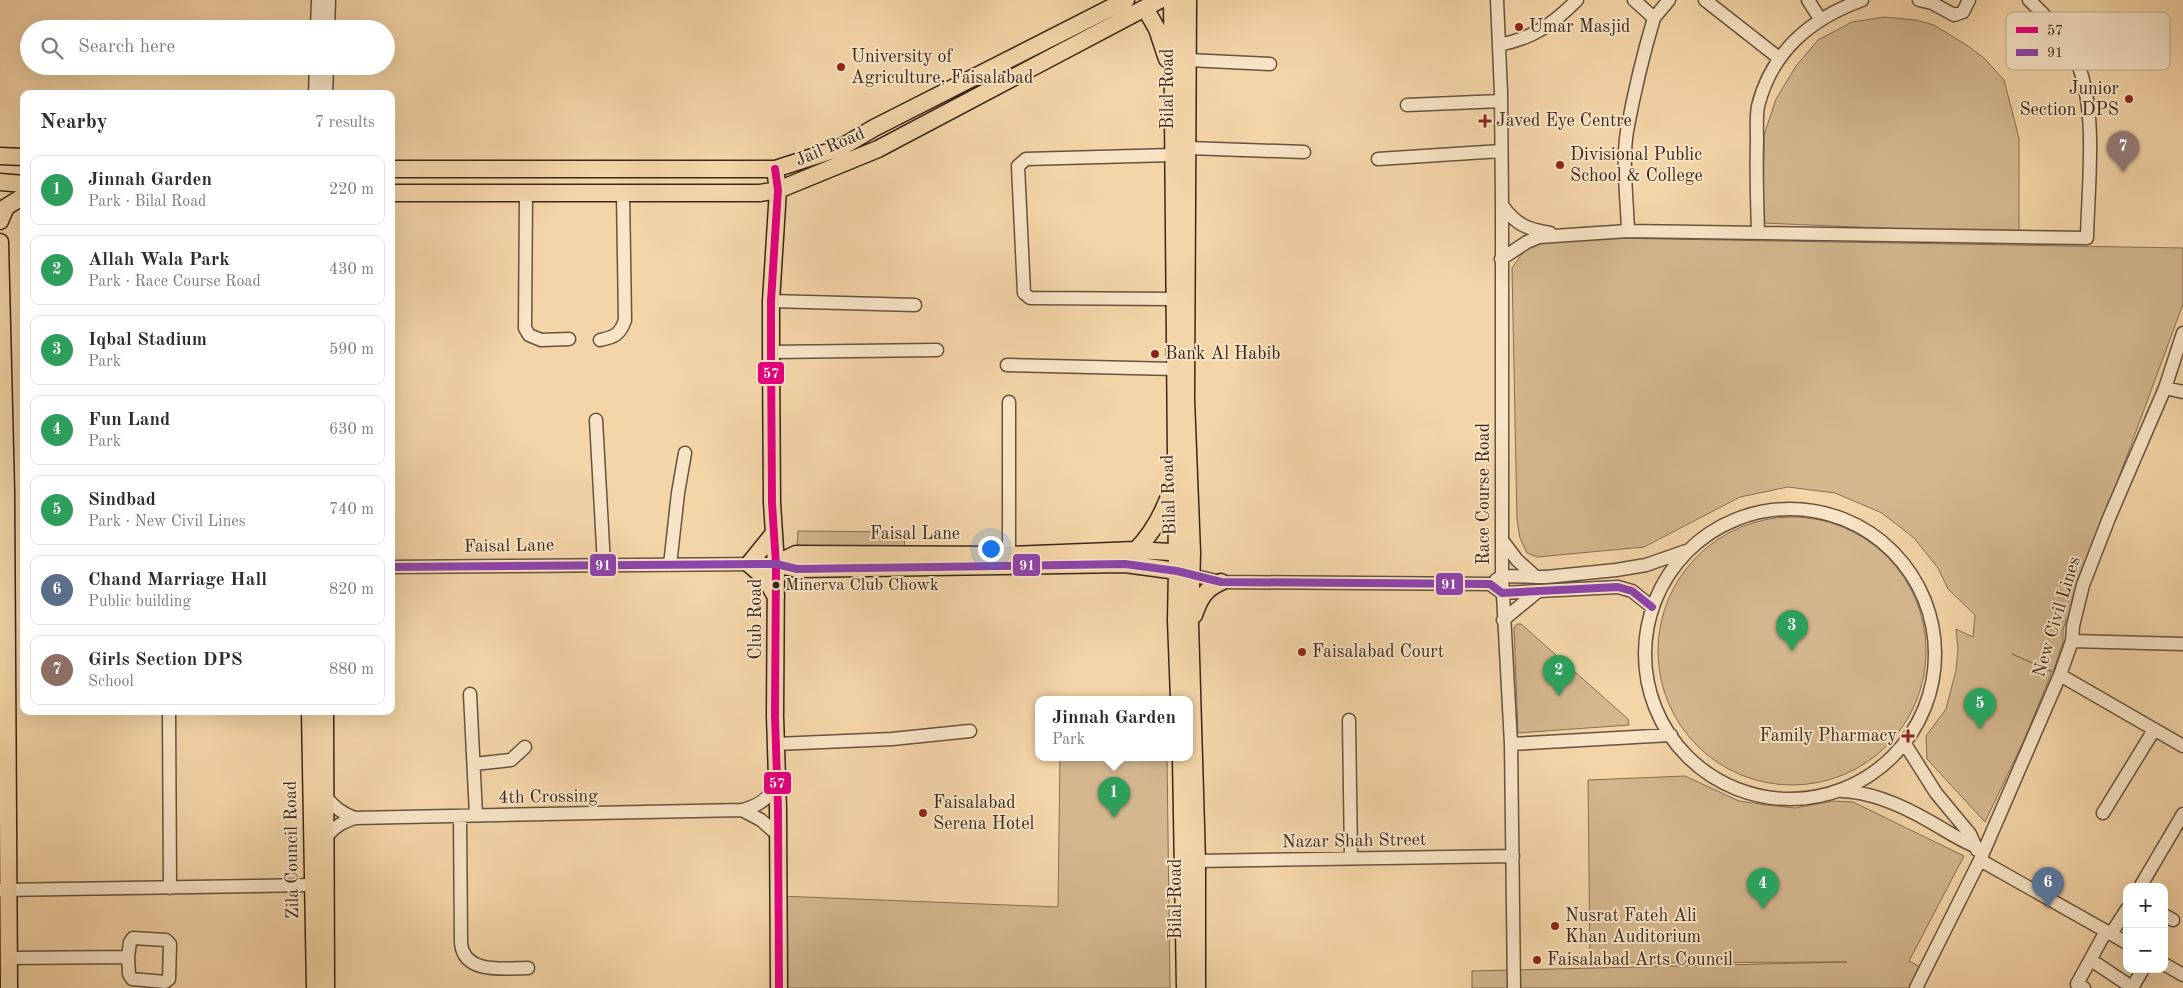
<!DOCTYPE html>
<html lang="en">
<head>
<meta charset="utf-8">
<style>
  body { margin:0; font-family:"Old Standard TT",serif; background:#f2f2f3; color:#2b2b33 }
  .controls { position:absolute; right:15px; bottom:15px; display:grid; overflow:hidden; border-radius:10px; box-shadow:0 5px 20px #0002 }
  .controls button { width:45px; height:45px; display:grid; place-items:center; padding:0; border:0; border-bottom:1px solid #e1e1e2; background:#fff; color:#2b2b33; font:25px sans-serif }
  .you { position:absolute; left:990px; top:548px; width:18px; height:18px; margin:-12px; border:4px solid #fff; border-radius:50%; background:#1a73e8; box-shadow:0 0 0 8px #1a73e833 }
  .badge { display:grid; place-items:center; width:32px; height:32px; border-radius:50%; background:#8f2418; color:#fff; font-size:16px; font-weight:700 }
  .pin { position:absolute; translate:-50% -41px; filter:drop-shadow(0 1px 2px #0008) }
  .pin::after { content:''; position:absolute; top:26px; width:18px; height:15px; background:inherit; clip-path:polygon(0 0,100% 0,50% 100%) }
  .popup { position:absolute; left:1035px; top:696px; width:158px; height:65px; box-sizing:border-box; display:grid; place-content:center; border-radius:10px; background:#fff; filter:drop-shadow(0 1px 4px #0005); font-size:16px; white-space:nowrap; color:#7c7c81 }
  .popup b { font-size:19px; color:#2b2b33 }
  .popup::after { content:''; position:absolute; left:50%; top:100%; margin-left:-10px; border:10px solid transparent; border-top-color:#fff }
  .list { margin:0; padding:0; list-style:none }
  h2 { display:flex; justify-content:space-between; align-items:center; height:65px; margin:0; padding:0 20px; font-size:21px }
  h2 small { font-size:16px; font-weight:400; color:#7c7c81 }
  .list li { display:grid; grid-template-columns:32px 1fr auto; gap:15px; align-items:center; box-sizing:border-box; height:70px; margin:0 10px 10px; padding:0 10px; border:1px solid #e1e1e2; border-radius:10px }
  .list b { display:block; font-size:19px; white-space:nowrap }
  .list p { margin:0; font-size:16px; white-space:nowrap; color:#7c7c81 }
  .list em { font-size:16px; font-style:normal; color:#7c7c81 }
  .icon { flex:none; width:28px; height:28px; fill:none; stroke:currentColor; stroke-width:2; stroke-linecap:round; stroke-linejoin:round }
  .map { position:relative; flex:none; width:2183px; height:988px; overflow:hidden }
  .search { position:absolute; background:#fff; box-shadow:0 5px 20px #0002; left:20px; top:20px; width:375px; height:55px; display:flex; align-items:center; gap:12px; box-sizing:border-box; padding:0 18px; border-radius:28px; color:#7c7c81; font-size:19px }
  .panel { position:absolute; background:#fff; box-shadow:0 5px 20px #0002; left:20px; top:90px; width:375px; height:625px; border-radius:10px }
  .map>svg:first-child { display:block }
</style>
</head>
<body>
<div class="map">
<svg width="2183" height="988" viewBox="0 0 2183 988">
  <rect width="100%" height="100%" fill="#f4d5a7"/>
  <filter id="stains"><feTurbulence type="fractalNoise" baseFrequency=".004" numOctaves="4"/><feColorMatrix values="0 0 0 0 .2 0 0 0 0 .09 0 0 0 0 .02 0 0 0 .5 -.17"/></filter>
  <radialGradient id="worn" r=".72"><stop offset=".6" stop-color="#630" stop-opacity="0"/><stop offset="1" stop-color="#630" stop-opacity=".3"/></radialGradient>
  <path fill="#d4b78f" stroke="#866e56" d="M1884,17L1916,20L1934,25L1968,46L1984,58L2004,80L2019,138V234L1763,223L1764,135L1776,99L1796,66L1818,40L1852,22Z
    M1548,237L2183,248V304L2063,629V642L2053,672L2012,654L2052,672L2024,740L1985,822L1927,759L1926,736L1946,709L1956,670L1958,649L1956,629L1973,637L1975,615L1948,589L1938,568L1914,538L1882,513L1835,493L1788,487L1740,497L1644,547L1537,557L1527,553L1520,538L1517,520L1512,268L1527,247Z
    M1658 651a134 134 0 1 1 268 0a134 134 0 1 1-268 0Z
    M798,531L903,532L905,546H797Z
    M1517,624H1521L1628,719L1629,725L1518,733L1514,628Z
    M1060,757H1167L1170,988H781L779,896L1058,907Z
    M1685,776L1739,801L1767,805L1795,808L1833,801L1853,802L1964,856L1909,961L1926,970L1917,988H1472V971L1847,962L1590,963L1588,780Z"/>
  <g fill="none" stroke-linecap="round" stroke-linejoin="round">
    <defs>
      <path id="minor" d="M1497,0L1501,93L1502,205V576L1511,744L1514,988
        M1705,0L1779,58
        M1808,0L1820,19
        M1919,0L1932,3L1954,15L1963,12L1969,0
        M1654,18L1669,0
        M317,29L318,0
        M328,29L329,0
        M1499,45C1533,38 1552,25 1577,0
        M1188,60L1270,64
        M315,94L316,66
        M326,94L327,66
        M1407,105L1501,101
        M1188,148L1304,152
        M1172,155L1026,159L1018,166L1024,293L1030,298L1174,299
        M1378,159L1501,151
        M526,193L525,328L529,335L541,340L569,339
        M1502,205C1516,225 1527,229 1550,233
        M1628,231C1627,198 1622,163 1627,131C1634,93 1643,55 1654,18L1634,0
        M1758,232C1757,201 1756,171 1757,141C1757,130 1756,117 1758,106C1772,51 1810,19 1862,0
        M1501,259L1527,242L1539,237L1628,231L2087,238C2088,187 2097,115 2079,67C2069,40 2049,19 2029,0
        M771,301L915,305
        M600,340C614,337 620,335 625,320L623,193
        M771,352L937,350
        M1007,365L1175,369
        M2165,388L2183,392
        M1009,402V555
        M596,420L604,565
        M1645 654a145 145 0 1 1 290 0a145 145 0 1 1-290 0Z
        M1502,540L1517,560L1536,577
        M670,565L678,493L685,453
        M391,567L776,564
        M1191,575L1221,582L1490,584L1502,593L1618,587L1632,591L1652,607
        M1496,580L1502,576L1546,577L1616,570L1646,565L1686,551
        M1503,620L1537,592
        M2072,641L2183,644
        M2060,675L2183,746
        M470,694L476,815
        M169,711L170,888
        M1349,720L1351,858
        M776,744L892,739L970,731
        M1511,744L1671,735
        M1905,744L1936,793L1970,834L1977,850
        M474,764L511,760L525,747
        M1842,791C1872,792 1903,806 1929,821C1945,830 1959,840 1977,847
        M326,797C335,808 342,813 355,818
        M742,810L761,820L778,835
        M2103,813L2154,730
        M460,816L461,943C464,975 505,968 528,968
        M327,836C335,826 343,822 355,818L742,810C759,806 770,798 777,783
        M1980,860L2127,943
        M1197,861L1513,856
        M2140,887L2183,814
        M0,890L312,885
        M2164,915L2173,920
        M2111,934L2127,909
        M9,958L128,957L129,974L132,979L165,982L169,979L170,944L166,940L133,938L130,942L128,957
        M2091,960L2133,988
        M2164,964L2183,975
        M1916,988L1980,860L2060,675L2072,641L2073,626L2083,585L2109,518L2165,388L2183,333
        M2084,988L2077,984L2106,931
        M2132,988L2143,969"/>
      <path id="major" d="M1172,0L1177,571L1176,620L1179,699
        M1188,0L1186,399L1192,553L1190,623L1197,861V988
        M1145,8L1157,29L1167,59
        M0,156L24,157
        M391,169H775L840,148L874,128L1126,0
        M775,169L778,190L771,301V352L772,503L776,564L775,716L778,809L779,988
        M0,182L24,184
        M391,193H760L778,190L878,149L1160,0
        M0,221L6,207L24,196
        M0,242L6,491L9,988
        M774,533L749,564L765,578L776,597
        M1136,550C1154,532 1164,512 1172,488
        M776,564L796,554L1009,555L1136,550L1187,553
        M776,564L797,569L1125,564L1177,571L1188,574
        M1194,615C1200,598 1205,589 1221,582
        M310,711L315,988
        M325,711L326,988
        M1181,757L1185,988"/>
    </defs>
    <use href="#minor" stroke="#67523f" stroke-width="15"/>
    <use href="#major" stroke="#38261c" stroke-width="19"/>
    <use href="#minor" stroke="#f8e4c6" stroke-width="12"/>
    <use href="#major" stroke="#f4d5a7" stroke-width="16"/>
    <defs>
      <path id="bus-1" d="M775,169L778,190L771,301V352L772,503L776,564L775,716L778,809L779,988"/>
      <path id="bus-2" d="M391,567L776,564L797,569L1125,564L1177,571L1221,582L1490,584L1502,593L1618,587L1632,591L1652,607"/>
    </defs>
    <use href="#bus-1" stroke="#f8e4c6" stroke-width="11"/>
    <use href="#bus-2" stroke="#f8e4c6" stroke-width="11"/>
    <use href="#bus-1" stroke="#e5007d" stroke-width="8"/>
    <use href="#bus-2" stroke="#8e44ad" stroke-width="8"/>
  </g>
  <g fill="#8f2418" stroke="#f8e4c6" stroke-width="2">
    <circle cx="1519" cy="27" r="5"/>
    <circle cx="841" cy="67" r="5"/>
    <circle cx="2129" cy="99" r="5"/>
    <path d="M1482.5 113.5h5v5h5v5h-5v5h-5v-5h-5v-5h5z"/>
    <circle cx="1560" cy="165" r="5"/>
    <circle cx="1155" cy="354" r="5"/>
    <circle cx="1302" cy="652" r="5"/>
    <path d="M1905.5 728.5h5v5h5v5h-5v5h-5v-5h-5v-5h5z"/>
    <circle cx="923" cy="813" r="5"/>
    <circle cx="1555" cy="926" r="5"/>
    <circle cx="1537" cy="960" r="5"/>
  </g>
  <circle fill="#38261c" stroke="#f8e4c6" stroke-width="2" cx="776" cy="585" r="4.5"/>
  <g text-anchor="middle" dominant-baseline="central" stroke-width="4" stroke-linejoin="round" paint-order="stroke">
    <g font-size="17" fill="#38261c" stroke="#f8e4c6" text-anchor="start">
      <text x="785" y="585">Minerva Club Chowk</text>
    </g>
    <g font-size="18" fill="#38261c" stroke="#f8e4c6" text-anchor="start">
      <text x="1529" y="27">Umar Masjid</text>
      <text x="851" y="57">University of<tspan x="851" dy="21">Agriculture, Faisalabad</tspan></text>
      <text x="2119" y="89" text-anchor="end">Junior<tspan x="2119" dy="21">Section DPS</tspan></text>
      <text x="1496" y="121">Javed Eye Centre</text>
      <text x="1570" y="155">Divisional Public<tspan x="1570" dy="21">School &amp; College</tspan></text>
      <text x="1165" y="354">Bank Al Habib</text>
      <text x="1312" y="652">Faisalabad Court</text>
      <text x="1897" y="736" text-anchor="end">Family Pharmacy</text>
      <text x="933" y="803">Faisalabad<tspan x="933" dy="21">Serena Hotel</tspan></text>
      <text x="1565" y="916">Nusrat Fateh Ali<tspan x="1565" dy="21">Khan Auditorium</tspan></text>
      <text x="1547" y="960">Faisalabad Arts Council</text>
    </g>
    <g font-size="18" fill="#38261c" stroke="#f8e4c6">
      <text transform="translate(1168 89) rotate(-90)">Bilal Road</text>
      <text transform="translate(830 147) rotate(-23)">Jail Road</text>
      <text transform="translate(1484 494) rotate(-90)">Race Course Road</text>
      <text transform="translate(1169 495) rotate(-92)">Bilal Road</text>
      <text x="915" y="534">Faisal Lane</text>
      <text transform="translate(509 546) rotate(-1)">Faisal Lane</text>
      <text transform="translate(2057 617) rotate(-73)">New Civil Lines</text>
      <text transform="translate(756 619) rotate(-90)">Club Road</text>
      <text transform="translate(548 797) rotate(-1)">4th Crossing</text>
      <text transform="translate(1354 841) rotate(-1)">Nazar Shah Street</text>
      <text transform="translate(292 850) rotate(-91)">Zila Council Road</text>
      <text transform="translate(1176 899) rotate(-90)">Bilal Road</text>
    </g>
  </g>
  <rect x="2006" y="12" width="164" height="58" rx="8" fill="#f8e4c6" stroke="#beab93" stroke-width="1"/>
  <rect x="2016" y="27" width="22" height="6" fill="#e5007d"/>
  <rect x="2016" y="49" width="22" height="7" fill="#8e44ad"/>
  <g font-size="14" fill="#38261c">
    <text x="2047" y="35">57</text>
    <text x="2047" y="57">91</text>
  </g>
  <g stroke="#f8e4c6" stroke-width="2">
    <rect x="757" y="361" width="28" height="24" rx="5" fill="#e5007d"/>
    <rect x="589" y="553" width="28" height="24" rx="5" fill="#8e44ad"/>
    <rect x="1012" y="553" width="29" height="24" rx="5" fill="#8e44ad"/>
    <rect x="1435" y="572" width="29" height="24" rx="5" fill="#8e44ad"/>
    <rect x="763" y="771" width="29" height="24" rx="5" fill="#e5007d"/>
  </g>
  <g font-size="14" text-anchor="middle" font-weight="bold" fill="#fff">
    <text x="771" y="378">57</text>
    <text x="603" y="570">91</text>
    <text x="1027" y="570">91</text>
    <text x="1449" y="589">91</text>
    <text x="777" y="788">57</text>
  </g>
  <rect width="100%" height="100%" filter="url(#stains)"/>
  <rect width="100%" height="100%" fill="url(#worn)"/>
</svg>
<div class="controls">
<button>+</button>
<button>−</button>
</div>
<div class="you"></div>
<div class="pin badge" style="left:1114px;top:818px;background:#2e9e5b">1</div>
<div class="popup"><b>Jinnah Garden</b>Park</div>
<div class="pin badge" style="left:1559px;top:696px;background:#2e9e5b">2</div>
<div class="pin badge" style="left:1792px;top:651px;background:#2e9e5b">3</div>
<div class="pin badge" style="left:1763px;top:909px;background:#2e9e5b">4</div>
<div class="pin badge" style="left:1980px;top:729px;background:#2e9e5b">5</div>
<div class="pin badge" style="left:2048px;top:908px;background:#5c6f8a">6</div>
<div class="pin badge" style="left:2123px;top:172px;background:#8d6e63">7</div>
<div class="search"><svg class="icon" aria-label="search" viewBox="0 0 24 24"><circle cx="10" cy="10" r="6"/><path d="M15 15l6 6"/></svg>Search here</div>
<section class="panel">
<h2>Nearby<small>7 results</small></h2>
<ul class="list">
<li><span class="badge" style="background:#2e9e5b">1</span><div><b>Jinnah Garden</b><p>Park · Bilal Road</p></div><em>220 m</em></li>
<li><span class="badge" style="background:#2e9e5b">2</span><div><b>Allah Wala Park</b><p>Park · Race Course Road</p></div><em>430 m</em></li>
<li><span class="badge" style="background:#2e9e5b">3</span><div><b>Iqbal Stadium</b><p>Park</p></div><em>590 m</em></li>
<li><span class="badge" style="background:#2e9e5b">4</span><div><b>Fun Land</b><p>Park</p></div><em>630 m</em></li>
<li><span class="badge" style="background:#2e9e5b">5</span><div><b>Sindbad</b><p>Park · New Civil Lines</p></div><em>740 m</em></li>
<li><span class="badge" style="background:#5c6f8a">6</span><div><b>Chand Marriage Hall</b><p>Public building</p></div><em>820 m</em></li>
<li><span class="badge" style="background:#8d6e63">7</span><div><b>Girls Section DPS</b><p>School</p></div><em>880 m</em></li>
</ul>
</section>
</div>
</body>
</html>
